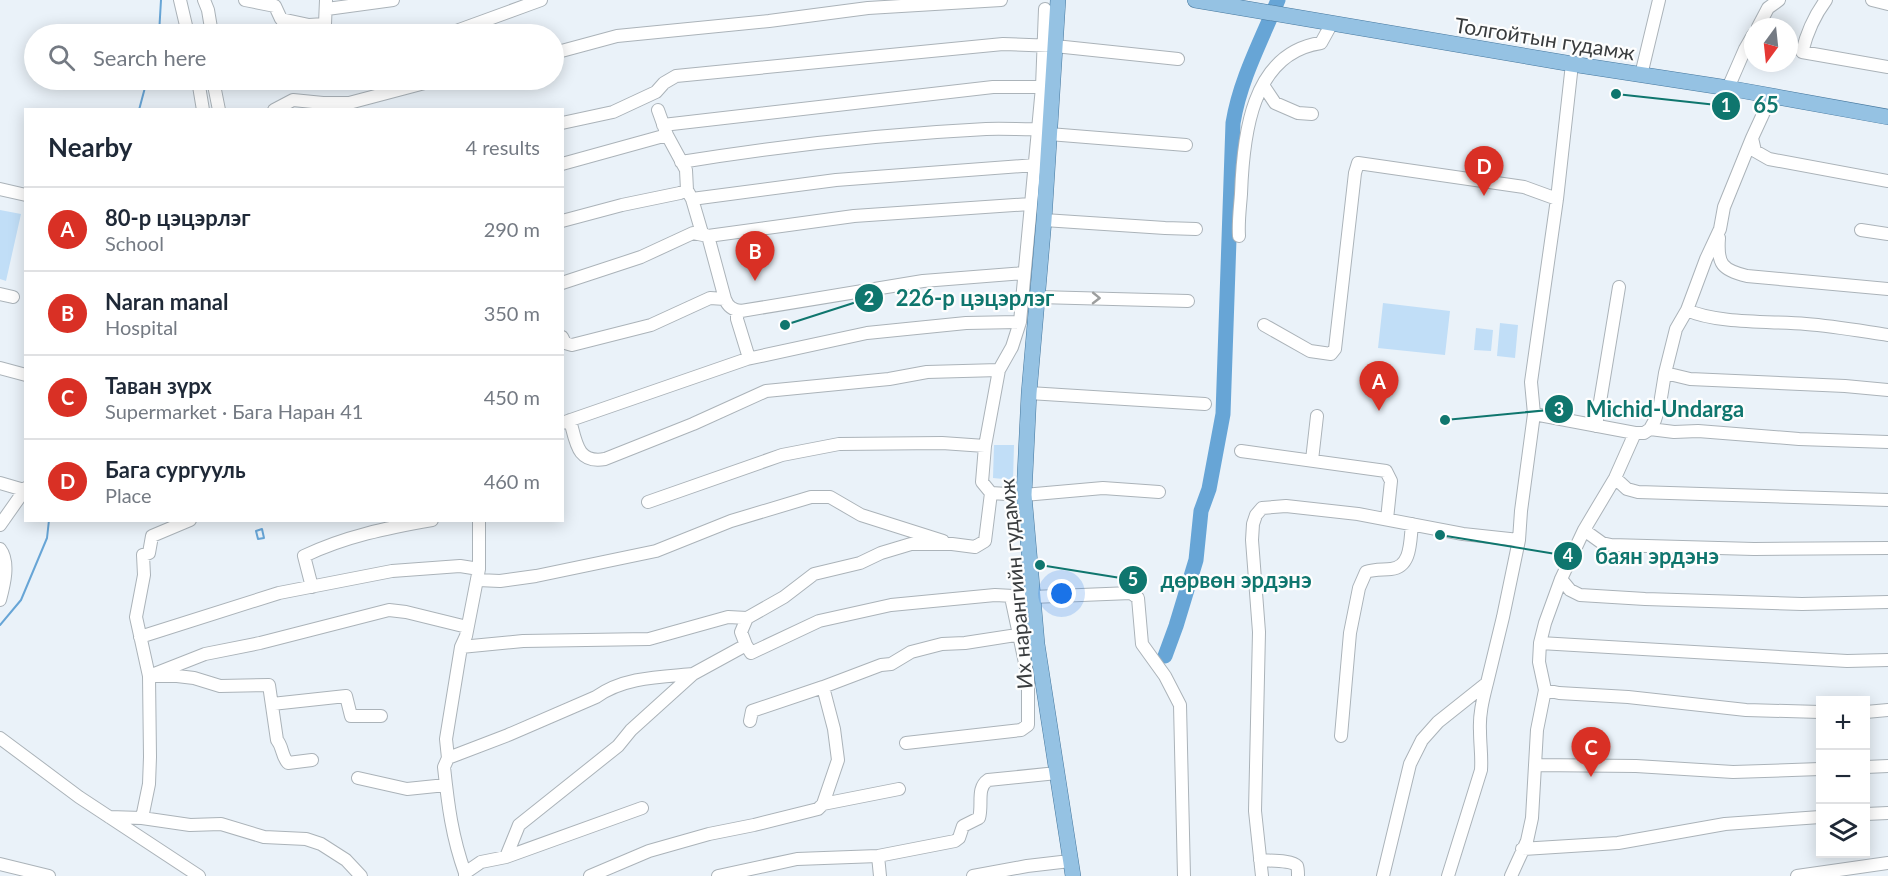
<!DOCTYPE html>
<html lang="en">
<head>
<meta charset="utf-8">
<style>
  body { margin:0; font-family:Lato,sans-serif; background:#f2f2f3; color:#1f2937 }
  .controls { position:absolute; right:18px; bottom:18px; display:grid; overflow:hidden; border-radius:0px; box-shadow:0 3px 15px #0003 }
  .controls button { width:54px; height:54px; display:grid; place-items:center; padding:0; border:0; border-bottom:2px solid #e0e1e3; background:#fff; color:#1f2937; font:30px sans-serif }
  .compass { position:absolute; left:1744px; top:18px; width:54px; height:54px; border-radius:50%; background:#fff; box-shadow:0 3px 15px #0003; rotate:195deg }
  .you { position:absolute; left:1062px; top:594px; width:21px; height:21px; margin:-15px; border:4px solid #fff; border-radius:50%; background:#1a73e8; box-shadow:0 0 0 9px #1a73e833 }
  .badge { display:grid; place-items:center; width:39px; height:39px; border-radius:50%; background:#d93025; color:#fff; font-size:20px; font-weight:700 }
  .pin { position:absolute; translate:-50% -50px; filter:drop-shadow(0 2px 3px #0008) }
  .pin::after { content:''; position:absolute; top:32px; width:21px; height:18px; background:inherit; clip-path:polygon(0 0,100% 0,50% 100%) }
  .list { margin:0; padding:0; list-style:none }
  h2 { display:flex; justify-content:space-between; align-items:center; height:78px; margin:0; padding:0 24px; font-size:26px }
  h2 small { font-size:20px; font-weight:400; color:#747a83 }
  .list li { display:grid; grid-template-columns:39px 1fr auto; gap:18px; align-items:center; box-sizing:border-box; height:84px; padding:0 24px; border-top:2px solid #e0e1e3 }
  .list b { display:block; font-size:22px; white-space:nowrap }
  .list p { margin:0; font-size:20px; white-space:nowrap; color:#747a83 }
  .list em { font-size:20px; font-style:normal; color:#747a83 }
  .icon { flex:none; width:33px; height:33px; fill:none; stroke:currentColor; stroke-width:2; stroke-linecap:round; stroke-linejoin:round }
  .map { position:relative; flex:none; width:1888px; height:876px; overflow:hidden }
  .search { position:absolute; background:#fff; box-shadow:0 3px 15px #0003; left:24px; top:24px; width:540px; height:66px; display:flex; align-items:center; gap:15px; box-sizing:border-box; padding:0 21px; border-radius:33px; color:#747a83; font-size:22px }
  .panel { position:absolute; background:#fff; box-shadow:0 3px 15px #0003; left:24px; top:108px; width:540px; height:414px; border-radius:0px }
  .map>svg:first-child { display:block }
</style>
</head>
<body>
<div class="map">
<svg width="1888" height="876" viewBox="0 0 1888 876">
  <rect width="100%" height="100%" fill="#eaf2f9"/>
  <path fill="#c1def7" d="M0,210L21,214L6,281L0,279Z
    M1383,303L1450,311L1445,355L1378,348Z
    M1500,323L1518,325L1515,358L1497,356Z
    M1476,328L1493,330L1491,351L1474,350Z
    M994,445H1014L1013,480L993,478Z"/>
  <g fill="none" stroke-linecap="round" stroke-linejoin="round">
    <path stroke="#67a5d6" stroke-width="2" d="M159,34L161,0
      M139,110L147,80
      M262,529L264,538L258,539L256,531Z
      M0,625L21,600L47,538L49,520"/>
    <path stroke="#67a5d6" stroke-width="15" d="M1165,656L1176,626L1196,560L1201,511L1209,489L1223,414L1233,123C1240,80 1261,41 1278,0"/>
    <defs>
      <path id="minor" d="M180,0L188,34
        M204,0L208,10L212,34
        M245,0L275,6L281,19L309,25L325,24L326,0
        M1826,0C1814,16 1807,32 1802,52L1888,67
        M1872,0L1888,4
        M327,9L393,0
        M1045,9L1042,87L1020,322L1012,347L999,370L985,446L982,482L991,493L1024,495L1103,488L1159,492
        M1758,27L1768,8L1779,0
        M448,34L541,0
        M554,53L617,36L769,21L868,8L1001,0
        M1641,75L1659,0
        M198,80L203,110
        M213,80L219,110
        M1263,85L1275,103L1298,113L1312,114
        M1728,88L1745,49L1753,35
        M274,110L293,100L323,103H349L436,80
        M658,110L667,135L686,170L687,190L692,199L702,233L708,236L725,299
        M562,123L613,112L656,92L664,83L676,76L1003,44L1055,46L1178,59
        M663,125L993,87H1048
        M1049,134L1186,145
        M1752,138L1755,151L1769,159L1888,181
        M681,162C780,146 886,134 986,129C1006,128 1026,130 1046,129
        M562,164L667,135
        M0,189L26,195
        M692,199L836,180L1035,165
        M1044,220L1165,228L1196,229
        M562,221L622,205L680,193L687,190
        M1861,230L1888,234
        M1239,236C1238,222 1240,208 1241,194C1243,137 1251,53 1321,43L1332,23
        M1719,238C1717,264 1722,270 1747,276L1888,289
        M562,283L641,257L693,233L708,236L854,216L1030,204
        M0,294L13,297
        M1038,297L1188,301
        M1687,310C1717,324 1772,321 1806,324C1833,326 1861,331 1888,335
        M737,311V319L749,358
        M1264,325L1310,351L1331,354L1335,349L1355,173L1358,163L1524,187L1557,199
        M562,337L565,343L572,345L651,325L710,298L725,299C728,307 733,310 741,311L923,281L1024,273
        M0,368L26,375
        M1665,373L1690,379L1845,386L1888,390
        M1029,393L1205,404
        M570,420C576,442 577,464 605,459L693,424L766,391L889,379L927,372L999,370
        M562,423L747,359L867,333L966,323L1020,322
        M1596,426L1619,287
        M1650,429L1674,432L1698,431L1799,439L1888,442
        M1635,433H1644L1650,429L1655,420L1660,404L1665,373L1676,329L1687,310L1706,259L1720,229L1724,207L1752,138L1764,112L1777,98
        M1241,451L1386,471L1391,481L1387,519
        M1312,460L1317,416
        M1615,478L1627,489L1638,492L1888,500
        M0,483L24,490
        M648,502L782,455L839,444L942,443L985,446
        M0,525L26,488
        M1584,530L1602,543L1611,545L1754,549L1888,548
        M0,549C10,562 4,585 0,600
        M1561,579L1570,590L1580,595L1645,599L1802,604L1888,602
        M478,580L500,581L536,576L656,551L731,521L811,497H830L861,515L943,541
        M312,587L304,556C346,536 387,528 432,520
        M140,637L279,593L392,571L460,566L479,569
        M1540,643L1847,661L1888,660
        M746,645L751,653L819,621L891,605L995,595L1032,597L1131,593L1138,598L1142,644L1165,676L1180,705L1184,876
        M461,647L523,641L649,639L728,617L747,618
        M1545,690L1559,693L1628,697L1746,710L1820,712
        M272,704L346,696L351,716H381
        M1866,712L1888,710
        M750,721L752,711L823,687
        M1341,736L1350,633L1359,588L1366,572C1375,569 1383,570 1391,569C1412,567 1410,540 1412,524
        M0,738L79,797L199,876
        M906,743L1021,730L1028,725V677L1011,597
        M448,758L508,735L596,697C624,677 660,677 693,674
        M312,760L288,763C281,755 283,747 277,740L269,685L220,686L194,678L177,676H149L205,654L260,643L389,610L406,612L467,627
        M1535,765L1636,766L1733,772L1820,769
        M1866,767L1888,766
        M358,778L407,789L446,785
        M823,804L899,789
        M1866,814L1888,813
        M109,817L142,818L149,784L150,757L149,676L136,617L144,575L143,555L149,553L152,536L190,520
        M142,818L190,825L221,824L264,837L306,839L321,844L346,860L361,876
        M1522,849L1618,843L1725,824L1820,817
        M878,856L880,876
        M506,857L642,808
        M1260,860C1268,861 1292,860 1297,866C1298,868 1298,874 1298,876
        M0,864L49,876
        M465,873C452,837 448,805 444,767L448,758L446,739L461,647L466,636L479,569V520
        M465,876V873L481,862L506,857L519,825L618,746L631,730L693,674L746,645L741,632L747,618L784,597L814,574L860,563L881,553L911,544H952L975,547L985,541L991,493
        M590,876L649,851L709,834L754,825L818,809L823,804L838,760L834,729L823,687L881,665L891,664L911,652L942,644L965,643L1036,632
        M718,876L797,859L878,856L955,841L959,838L963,826L979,818C983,805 976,788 988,780L1057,773
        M973,876L1027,866L1070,861
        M1262,876L1255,811L1259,632L1252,540L1253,524L1256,515L1262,508L1286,506L1358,514L1463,534L1519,540
        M1383,876L1410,764L1422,740L1438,722L1487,683L1503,617L1519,540L1521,511L1534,414L1531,382L1557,199L1572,64
        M1448,876L1481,770C1482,756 1480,745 1480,731C1479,714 1483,699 1487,683
        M1511,876L1527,841L1532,818L1537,730L1545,690L1539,662L1540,643L1545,623L1561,579L1584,530L1615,478L1635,433L1534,414
        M1797,876L1888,863"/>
      <path id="major" d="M1058,0L1044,220L1029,393L1024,495L1037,644L1073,876
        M1195,0L1572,64L1728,88L1888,117"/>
    </defs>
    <use href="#minor" stroke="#abb3b9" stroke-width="14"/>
    <use href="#major" stroke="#47789e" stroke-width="16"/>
    <use href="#minor" stroke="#fff" stroke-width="12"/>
    <use href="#major" stroke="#95c2e3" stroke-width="15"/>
  </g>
  <defs><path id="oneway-chevron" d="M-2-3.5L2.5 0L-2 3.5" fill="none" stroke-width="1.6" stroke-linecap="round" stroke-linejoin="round" transform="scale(1.5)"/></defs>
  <use stroke="#9c9e9e" href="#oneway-chevron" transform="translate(1096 298) rotate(1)"/>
  <g text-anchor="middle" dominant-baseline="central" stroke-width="4.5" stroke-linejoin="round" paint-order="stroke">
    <g font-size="21" fill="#393c3e" stroke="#fefefe">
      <text transform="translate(1545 38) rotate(9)">Толгойтын гудамж</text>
      <text transform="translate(1015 584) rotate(-95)">Их нарангийн гудамж</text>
    </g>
  </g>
  <path fill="none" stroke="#0f766e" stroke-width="2" d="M1616 94L1726 106M785 325L869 298M1445 420L1559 409M1440 535L1568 556M1040 565L1133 580"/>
  <g fill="#0f766e" stroke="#fefefe" stroke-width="2">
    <circle cx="1616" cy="94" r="6"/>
    <circle cx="785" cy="325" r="6"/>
    <circle cx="1445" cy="420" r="6"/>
    <circle cx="1440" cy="535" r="6"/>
    <circle cx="1040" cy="565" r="6"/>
    <circle cx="1726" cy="106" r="15"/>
    <circle cx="869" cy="298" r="15"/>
    <circle cx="1559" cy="409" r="15"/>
    <circle cx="1568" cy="556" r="15"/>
    <circle cx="1133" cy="580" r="15"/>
  </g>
  <g font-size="18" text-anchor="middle" font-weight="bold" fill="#fff">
    <text x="1726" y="112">1</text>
    <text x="869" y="305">2</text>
    <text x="1559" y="416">3</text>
    <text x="1568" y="562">4</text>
    <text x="1133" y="586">5</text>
  </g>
  <g font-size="22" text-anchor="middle" font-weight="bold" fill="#0f766e" stroke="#fefefe" stroke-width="4.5" stroke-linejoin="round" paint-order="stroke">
    <text x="1766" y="113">65</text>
    <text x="975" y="306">226-р цэцэрлэг</text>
    <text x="1665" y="417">Michid-Undarga</text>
    <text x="1657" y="564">баян эрдэнэ</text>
    <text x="1236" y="588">дөрвөн эрдэнэ</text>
  </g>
</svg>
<div class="controls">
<button>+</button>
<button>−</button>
<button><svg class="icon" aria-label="layers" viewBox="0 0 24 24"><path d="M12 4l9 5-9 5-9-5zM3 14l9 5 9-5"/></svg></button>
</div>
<svg class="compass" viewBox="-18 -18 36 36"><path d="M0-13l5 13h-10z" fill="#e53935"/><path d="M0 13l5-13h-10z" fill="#747a83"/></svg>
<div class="you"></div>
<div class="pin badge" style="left:1379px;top:411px">A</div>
<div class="pin badge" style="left:755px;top:281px">B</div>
<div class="pin badge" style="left:1591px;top:777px">C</div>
<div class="pin badge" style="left:1484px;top:196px">D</div>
<div class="search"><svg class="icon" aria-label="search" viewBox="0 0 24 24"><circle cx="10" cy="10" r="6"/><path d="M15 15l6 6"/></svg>Search here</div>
<section class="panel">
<h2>Nearby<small>4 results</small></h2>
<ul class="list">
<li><span class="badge">A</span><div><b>80-р цэцэрлэг</b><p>School</p></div><em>290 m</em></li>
<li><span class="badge">B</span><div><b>Naran manal</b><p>Hospital</p></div><em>350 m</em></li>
<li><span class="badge">C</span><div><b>Таван зүрх</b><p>Supermarket · Бага Наран 41</p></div><em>450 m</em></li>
<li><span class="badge">D</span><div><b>Бага сургууль</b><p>Place</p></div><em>460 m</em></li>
</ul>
</section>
</div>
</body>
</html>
